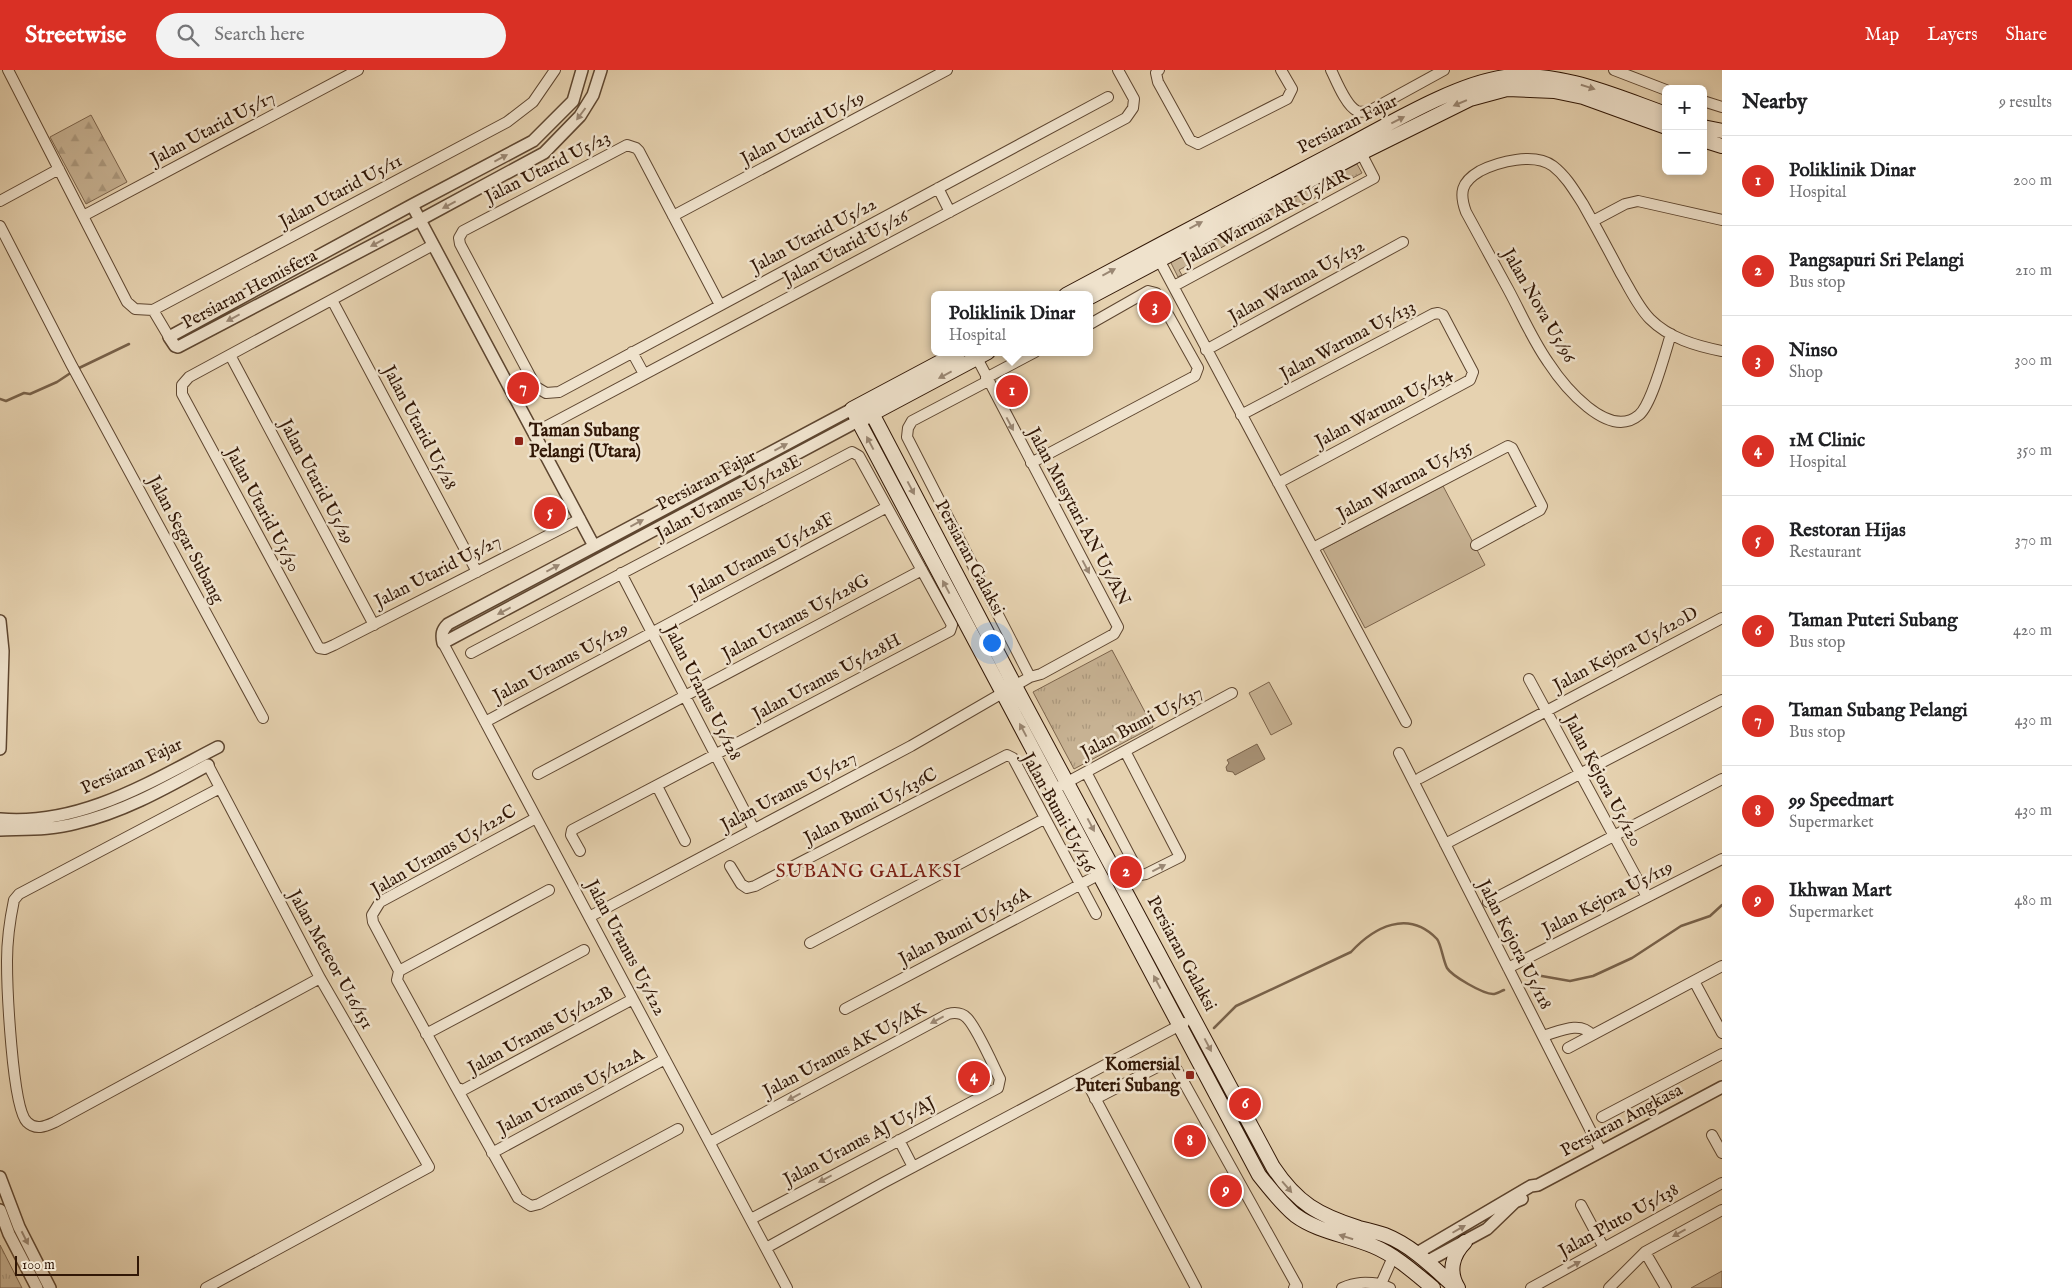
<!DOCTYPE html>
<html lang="en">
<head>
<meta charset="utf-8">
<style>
  body { margin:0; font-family:"IM FELL English",serif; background:#f2f2f2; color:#202124 }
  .controls { position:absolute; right:15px; top:15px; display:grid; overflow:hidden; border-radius:8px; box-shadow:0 2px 8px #0003 }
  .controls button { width:45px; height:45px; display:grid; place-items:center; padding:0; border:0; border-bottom:1px solid #e0e0e0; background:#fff; color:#202124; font:25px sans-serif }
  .scale { position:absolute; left:15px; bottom:12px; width:124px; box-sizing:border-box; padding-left:5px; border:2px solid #311706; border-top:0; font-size:14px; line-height:18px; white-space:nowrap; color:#311706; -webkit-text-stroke:4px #efe2cc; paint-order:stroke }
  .you { position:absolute; left:991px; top:572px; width:18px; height:18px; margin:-12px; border:4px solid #fff; border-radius:50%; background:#1a73e8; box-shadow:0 0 0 8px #1a73e833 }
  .badge { display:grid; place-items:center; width:32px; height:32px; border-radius:50%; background:#d93025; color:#fff; font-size:16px; font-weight:700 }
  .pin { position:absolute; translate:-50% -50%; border:2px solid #fff; box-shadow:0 1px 5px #0006 }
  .popup { position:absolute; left:931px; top:221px; width:162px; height:65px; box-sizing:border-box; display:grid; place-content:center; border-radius:8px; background:#fff; filter:drop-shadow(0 1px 4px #0005); font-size:16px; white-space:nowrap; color:#757577 }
  .popup b { font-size:19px; color:#202124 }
  .popup::after { content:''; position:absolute; left:50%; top:100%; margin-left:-10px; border:10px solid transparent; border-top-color:#fff }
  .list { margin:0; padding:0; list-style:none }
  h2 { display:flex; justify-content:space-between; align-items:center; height:65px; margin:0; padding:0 20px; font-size:21px }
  h2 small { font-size:16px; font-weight:400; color:#757577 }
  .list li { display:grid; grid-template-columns:32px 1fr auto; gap:15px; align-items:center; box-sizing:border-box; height:90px; padding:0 20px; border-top:1px solid #e0e0e0 }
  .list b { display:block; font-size:19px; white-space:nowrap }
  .list p { margin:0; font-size:16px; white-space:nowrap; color:#757577 }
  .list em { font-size:16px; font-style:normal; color:#757577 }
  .icon { flex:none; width:28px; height:28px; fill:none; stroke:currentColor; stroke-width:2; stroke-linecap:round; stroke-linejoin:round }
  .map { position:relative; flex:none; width:1722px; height:1218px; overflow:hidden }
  header { display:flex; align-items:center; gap:30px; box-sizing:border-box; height:70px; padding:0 25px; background:#d93025; color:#fff }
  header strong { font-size:24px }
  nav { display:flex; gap:28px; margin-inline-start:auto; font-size:18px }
  .search { width:350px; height:45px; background:#f2f2f2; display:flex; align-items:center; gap:12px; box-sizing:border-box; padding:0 18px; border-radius:28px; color:#757577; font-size:19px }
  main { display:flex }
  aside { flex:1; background:#fff }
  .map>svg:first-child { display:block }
</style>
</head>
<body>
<header>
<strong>Streetwise</strong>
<div class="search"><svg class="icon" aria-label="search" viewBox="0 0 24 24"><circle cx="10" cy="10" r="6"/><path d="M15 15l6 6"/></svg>Search here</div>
<nav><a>Map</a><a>Layers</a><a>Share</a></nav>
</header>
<main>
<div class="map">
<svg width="1722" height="1218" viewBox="0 0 1722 1218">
  <defs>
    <pattern id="grass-tufts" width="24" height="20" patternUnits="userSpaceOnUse" patternTransform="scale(1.25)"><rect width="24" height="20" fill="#c7b293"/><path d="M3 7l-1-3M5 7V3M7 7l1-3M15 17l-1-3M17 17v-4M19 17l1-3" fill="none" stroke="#ab987d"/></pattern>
    <pattern id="forest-firs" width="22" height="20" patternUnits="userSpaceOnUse" patternTransform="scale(1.25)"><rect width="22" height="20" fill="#c7b293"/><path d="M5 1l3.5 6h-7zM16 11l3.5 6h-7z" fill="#ab987d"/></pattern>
  </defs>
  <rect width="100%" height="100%" fill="#e6d2b0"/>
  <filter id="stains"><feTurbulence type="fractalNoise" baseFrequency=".004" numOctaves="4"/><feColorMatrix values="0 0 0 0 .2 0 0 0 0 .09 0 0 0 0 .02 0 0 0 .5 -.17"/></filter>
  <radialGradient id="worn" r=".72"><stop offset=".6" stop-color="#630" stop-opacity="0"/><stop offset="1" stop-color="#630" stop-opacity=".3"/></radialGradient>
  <path fill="url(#grass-tufts)" stroke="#7c644c" d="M1357,94L1362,103L1179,200L1182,205L1178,207L1170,191L1263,141L1279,135Z
    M1112,580L1153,657L1074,699L1033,622Z
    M0,1175L22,1218H0Z"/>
  <path fill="url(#forest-firs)" stroke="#7c644c" d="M91,45L127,112L86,134L50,67Z"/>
  <path fill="#c7b293" stroke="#7c644c" d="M1443,416L1485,495L1365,558L1323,479Z
    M1269,612L1292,654L1271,665L1249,623Z
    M1722,1201V1218H1691Z"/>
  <path fill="#a89276" stroke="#786149" d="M1257,674L1265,689L1235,705L1233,702L1227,701L1226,697L1229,693L1227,690Z"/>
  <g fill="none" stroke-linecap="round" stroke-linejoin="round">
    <path stroke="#786149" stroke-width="2.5" d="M77,299L129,274
      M0,329L6,331L24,323L30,324L57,312L72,302
      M1528,907L1536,905L1570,911L1593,906L1632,888L1681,856L1710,846L1722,835
      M1214,958L1236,936L1351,882C1374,857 1408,839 1437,869C1441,874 1443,890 1447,898C1452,906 1483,924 1493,924C1496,924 1501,921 1504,920"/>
    <defs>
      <path id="minor" d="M8,0L127,232L135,239L153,240
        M1159,0L1156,3L1158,12L1190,70L1198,74L1287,29L1292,19L1281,0
        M1331,0C1336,10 1346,36 1357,41C1362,43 1368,41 1373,39L1444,0
        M1614,0L1666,20
        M1703,31L1722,37
        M938,118L950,142
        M0,131L59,99
        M83,146L358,0
        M673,146L947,0
        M1593,151L1625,134L1638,131L1722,150
        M0,156L71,294L263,648
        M433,175L189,307L182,315V324L319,578L325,579L334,575L580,449
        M1157,186L1406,652
        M1174,216L1374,108L1358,77
        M332,230L477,502
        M720,235L639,81L636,78L627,75L463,161L459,168L460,174L536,317L546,323L559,322L1108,27
        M1671,264C1665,283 1652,334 1639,345C1608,371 1563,315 1548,292C1532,269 1521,243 1508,219C1494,193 1480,168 1466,142C1459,123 1461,112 1480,101C1498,92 1534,82 1553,96C1566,106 1574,120 1583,134C1596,157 1609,181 1621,204C1630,219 1638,237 1650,249C1669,268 1696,276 1722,281
        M169,267L153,240L507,52L533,32L555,0
        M1206,280L1403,172
        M632,282L644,304
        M230,285L374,555
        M977,288L1118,557L1114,564L1041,604L1030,607
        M986,308L1035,282
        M1241,345L1433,244L1438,243L1443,245L1473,302L1470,310L1278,413
        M534,363L1126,48L1133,38L1134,29L1118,0
        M1031,393L1195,306L1198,298L1156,223L1148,221L1090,254
        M1313,478L1508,376L1512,378L1542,436L1540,440L1476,475
        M621,503L754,759
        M443,573L787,1218
        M471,583L852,382L859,386L952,555L950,561L572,760L571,765L580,781
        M1529,609L1647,827
        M485,652L887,437
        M1399,683L1601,1081
        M1086,702L1140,805L1146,804L1180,787L1125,681
        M538,704L922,500
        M1420,708L1722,548
        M1062,715L1232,623
        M657,716L685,771
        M220,718L19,824L14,830C10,849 7,871 7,891C7,916 12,1038 27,1052C36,1061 46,1056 55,1052L320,908
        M536,748L380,832L372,845L373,852L399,901L397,910L456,1017L463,1020L633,929
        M1445,774L1722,630
        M730,796L741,814L747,818L755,816L1007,685L1013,688L1096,844
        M1488,832L1722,709
        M589,847L911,676L1030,607L907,367L908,358L912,351L988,311
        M810,873L1044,749
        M1508,898L1722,789
        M399,901L549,820
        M1694,911L1722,963
        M845,939L1100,804
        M426,964L584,880
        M1543,966C1558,962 1580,950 1592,965
        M1568,978L1722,896
        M1084,1007L1196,1218
        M456,1017L518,1128L531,1136L539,1134L678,1059
        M1095,1029L1165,993L1173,995L1177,1000L1297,1216L1294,1218
        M1602,1047L1722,984
        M1712,1065L1722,1083
        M899,1070L913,1097
        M710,1072L948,944C956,942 962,943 967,948C977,958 993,995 1000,1009L998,1018L751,1149
        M492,1083L665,989
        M1581,1135L1604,1178
        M766,1178L883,1113L1184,953
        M1645,1182L1666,1218
        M1381,1214L1390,1218
        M206,1218L429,1097L320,908L208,695
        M1342,1218C1356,1212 1365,1212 1381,1214L1393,1187
        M1531,1218L1722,1113
        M1609,1218L1645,1182L1722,1140"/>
      <path id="tertiary" d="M582,0L573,31L533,71L412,135L169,267L175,276L178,277L420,150L544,83L580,46L593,25L601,0
        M412,135L594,476
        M852,339L448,554C442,560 441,564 443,573L858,351
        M0,551L3,581L0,679
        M0,749C80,756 150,712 218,677
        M0,760C26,759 52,760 77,753C124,742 166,718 208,695
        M0,1107L19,1157L50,1218
        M0,1140L9,1164L37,1218
        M1417,1183L1531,1116L1538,1115L1722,1017
        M1426,1192L1487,1159L1515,1132L1522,1129"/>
      <path id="secondary" d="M1703,57L1722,61
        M1703,70L1722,76
        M1066,225C1157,176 1248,128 1340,80C1386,56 1454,14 1505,7C1561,1 1615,26 1666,44
        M1090,227L1361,83L1470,29L1507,19L1554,21L1583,27L1666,57
        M959,282L852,339L1259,1105C1270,1119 1281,1133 1295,1145C1318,1162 1347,1165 1373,1176C1395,1185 1415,1203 1433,1218
        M866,332L1015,616L1273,1097C1297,1133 1318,1145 1359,1158C1368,1160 1377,1162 1385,1165C1413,1176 1435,1199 1456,1218
        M866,347L988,282
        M1458,1218C1448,1202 1452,1185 1465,1172"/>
    </defs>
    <use href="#minor" stroke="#5e4630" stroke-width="12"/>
    <use href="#tertiary" stroke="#5e4630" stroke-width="14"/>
    <use href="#secondary" stroke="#311706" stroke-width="16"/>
    <use href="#minor" stroke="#efe2cc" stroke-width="10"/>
    <use href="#tertiary" stroke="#efe2cc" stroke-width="11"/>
    <use href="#secondary" stroke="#efe2cc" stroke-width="14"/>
  </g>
  <defs><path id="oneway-solid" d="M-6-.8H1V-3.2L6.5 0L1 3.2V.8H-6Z" transform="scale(1.25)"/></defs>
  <g fill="#9a8773">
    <use href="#oneway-solid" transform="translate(1588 17) rotate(17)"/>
    <use href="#oneway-solid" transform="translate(1460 33) rotate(157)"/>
    <use href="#oneway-solid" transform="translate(581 44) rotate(127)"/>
    <use href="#oneway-solid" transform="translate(1398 50) rotate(-27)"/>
    <use href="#oneway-solid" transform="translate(501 88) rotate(-28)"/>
    <use href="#oneway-solid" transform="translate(449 135) rotate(152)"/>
    <use href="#oneway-solid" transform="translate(1196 155) rotate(-28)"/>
    <use href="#oneway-solid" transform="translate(377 173) rotate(152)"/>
    <use href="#oneway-solid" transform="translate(1109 202) rotate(-28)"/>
    <use href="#oneway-solid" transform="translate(233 248) rotate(152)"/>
    <use href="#oneway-solid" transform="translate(945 305) rotate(152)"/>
    <use href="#oneway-solid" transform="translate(1010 354) rotate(62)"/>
    <use href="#oneway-solid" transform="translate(870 373) rotate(-118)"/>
    <use href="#oneway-solid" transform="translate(781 377) rotate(-28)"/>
    <use href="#oneway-solid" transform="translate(911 418) rotate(62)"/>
    <use href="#oneway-solid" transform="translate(637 453) rotate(-28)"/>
    <use href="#oneway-solid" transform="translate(1086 497) rotate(62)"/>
    <use href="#oneway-solid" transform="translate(553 498) rotate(-28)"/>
    <use href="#oneway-solid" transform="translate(946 517) rotate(-118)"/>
    <use href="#oneway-solid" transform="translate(504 541) rotate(152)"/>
    <use href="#oneway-solid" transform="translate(1023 660) rotate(-118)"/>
    <use href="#oneway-solid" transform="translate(1091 755) rotate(62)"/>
    <use href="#oneway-solid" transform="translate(1159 798) rotate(-27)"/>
    <use href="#oneway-solid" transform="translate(1157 912) rotate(-118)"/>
    <use href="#oneway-solid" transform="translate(937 950) rotate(152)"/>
    <use href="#oneway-solid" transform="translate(1208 975) rotate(62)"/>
    <use href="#oneway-solid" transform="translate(794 1027) rotate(152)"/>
    <use href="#oneway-solid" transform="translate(825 1109) rotate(152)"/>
    <use href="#oneway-solid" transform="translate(1287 1117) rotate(49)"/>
    <use href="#oneway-solid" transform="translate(1459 1159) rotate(-30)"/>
    <use href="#oneway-solid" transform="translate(1679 1163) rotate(151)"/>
    <use href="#oneway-solid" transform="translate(1346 1167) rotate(-162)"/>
    <use href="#oneway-solid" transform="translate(25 1168) rotate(63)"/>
    <use href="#oneway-solid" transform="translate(1574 1195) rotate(-29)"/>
  </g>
  <g fill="#8f2418" stroke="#efe2cc" stroke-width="2">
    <rect x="514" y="366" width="10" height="10" rx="2.5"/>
    <rect x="1185" y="1000" width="10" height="10" rx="2.5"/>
  </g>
  <g text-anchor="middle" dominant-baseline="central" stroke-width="5" stroke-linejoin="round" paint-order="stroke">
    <g font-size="18" fill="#311706" stroke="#efe2cc">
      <text transform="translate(1348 55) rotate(-27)">Persiaran Fajar</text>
      <text transform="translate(213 59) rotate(-28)">Jalan Utarid U5/17</text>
      <text transform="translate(803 59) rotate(-28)">Jalan Utarid U5/19</text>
      <text transform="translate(548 98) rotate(-27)">Jalan Utarid U5/23</text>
      <text transform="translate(341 122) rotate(-28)">Jalan Utarid U5/11</text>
      <text transform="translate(1266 148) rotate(-28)">Jalan Waruna AR U5/AR</text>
      <text transform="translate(814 166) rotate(-28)">Jalan Utarid U5/22</text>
      <text transform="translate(846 178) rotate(-28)">Jalan Utarid U5/26</text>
      <text transform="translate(1297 212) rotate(-29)">Jalan Waruna U5/132</text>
      <text transform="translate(250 220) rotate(-28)">Persiaran Hemisfera</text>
      <text transform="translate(1538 236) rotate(60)">Jalan Nova U5/96</text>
      <text transform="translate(1348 271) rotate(-28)">Jalan Waruna U5/133</text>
      <text transform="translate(1384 338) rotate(-28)">Jalan Waruna U5/134</text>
      <text transform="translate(419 358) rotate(62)">Jalan Utarid U5/28</text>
      <text transform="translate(707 411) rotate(-28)">Persiaran Fajar</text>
      <text transform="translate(1405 411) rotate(-28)">Jalan Waruna U5/135</text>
      <text transform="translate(316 412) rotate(62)">Jalan Utarid U5/29</text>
      <text transform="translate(729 428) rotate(-28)">Jalan Uranus U5/128E</text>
      <text transform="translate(262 440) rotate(62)">Jalan Utarid U5/30</text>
      <text transform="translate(1078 447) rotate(62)">Jalan Musytari AN U5/AN</text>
      <text transform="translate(185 470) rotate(62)">Jalan Segar Subang</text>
      <text transform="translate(762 486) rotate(-28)">Jalan Uranus U5/128F</text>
      <text transform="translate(969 488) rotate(62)">Persiaran Galaksi</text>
      <text transform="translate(438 502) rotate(-27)">Jalan Utarid U5/27</text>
      <text transform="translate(796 548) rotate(-28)">Jalan Uranus U5/128G</text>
      <text transform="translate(1626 580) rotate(-28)">Jalan Kejora U5/120D</text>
      <text transform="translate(561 593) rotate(-28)">Jalan Uranus U5/129</text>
      <text transform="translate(827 608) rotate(-28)">Jalan Uranus U5/128H</text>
      <text transform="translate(702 623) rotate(63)">Jalan Uranus U5/128</text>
      <text transform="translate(1142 653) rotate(-28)">Jalan Bumi U5/137</text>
      <text transform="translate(132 697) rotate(-25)">Persiaran Fajar</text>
      <text transform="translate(1602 711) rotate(62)">Jalan Kejora U5/120</text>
      <text transform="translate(789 722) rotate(-28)">Jalan Uranus U5/127</text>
      <text transform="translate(871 737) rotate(-27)">Jalan Bumi U5/136C</text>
      <text transform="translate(1058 743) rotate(61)">Jalan Bumi U5/136</text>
      <text transform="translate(444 781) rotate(-30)">Jalan Uranus U5/122C</text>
      <text transform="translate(1608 829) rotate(-27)">Jalan Kejora U5/119</text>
      <text transform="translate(965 857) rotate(-28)">Jalan Bumi U5/136A</text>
      <text transform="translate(1514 875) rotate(63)">Jalan Kejora U5/118</text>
      <text transform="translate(625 878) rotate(62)">Jalan Uranus U5/122</text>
      <text transform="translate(1181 884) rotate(62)">Persiaran Galaksi</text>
      <text transform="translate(330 890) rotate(61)">Jalan Meteor U16/151</text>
      <text transform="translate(541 961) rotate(-29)">Jalan Uranus U5/122B</text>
      <text transform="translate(845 981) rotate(-28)">Jalan Uranus AK U5/AK</text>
      <text transform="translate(571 1022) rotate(-28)">Jalan Uranus U5/122A</text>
      <text transform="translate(1622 1051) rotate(-28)">Persiaran Angkasa</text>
      <text transform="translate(860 1072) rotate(-28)">Jalan Uranus AJ U5/AJ</text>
      <text transform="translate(1619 1151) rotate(-29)">Jalan Pluto U5/138</text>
    </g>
    <g font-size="18" font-weight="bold" fill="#311706" stroke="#efe2cc" text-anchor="start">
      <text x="529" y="361">Taman Subang<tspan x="529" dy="21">Pelangi (Utara)</tspan></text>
      <text x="1180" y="995" text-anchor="end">Komersial<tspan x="1180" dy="21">Puteri Subang</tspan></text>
    </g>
    <g font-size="19" letter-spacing="1" fill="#7a1f14" stroke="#efe2cc">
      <text x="869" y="802">SUBANG GALAKSI</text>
    </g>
  </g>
  <rect width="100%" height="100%" filter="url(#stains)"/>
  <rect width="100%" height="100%" fill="url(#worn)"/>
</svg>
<div class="controls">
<button>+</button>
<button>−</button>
</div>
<div class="scale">100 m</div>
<div class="you"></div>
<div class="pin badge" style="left:1012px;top:321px">1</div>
<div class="popup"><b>Poliklinik Dinar</b>Hospital</div>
<div class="pin badge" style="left:1126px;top:802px">2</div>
<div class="pin badge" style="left:1155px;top:237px">3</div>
<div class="pin badge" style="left:974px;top:1007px">4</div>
<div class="pin badge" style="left:550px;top:443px">5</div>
<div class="pin badge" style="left:1245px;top:1034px">6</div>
<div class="pin badge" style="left:523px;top:318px">7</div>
<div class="pin badge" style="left:1190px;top:1071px">8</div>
<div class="pin badge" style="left:1226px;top:1121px">9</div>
</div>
<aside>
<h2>Nearby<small>9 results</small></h2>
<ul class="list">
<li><span class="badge">1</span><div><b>Poliklinik Dinar</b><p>Hospital</p></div><em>200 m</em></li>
<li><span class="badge">2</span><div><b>Pangsapuri Sri Pelangi</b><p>Bus stop</p></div><em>210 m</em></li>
<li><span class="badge">3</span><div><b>Ninso</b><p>Shop</p></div><em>300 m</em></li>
<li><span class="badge">4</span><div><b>1M Clinic</b><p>Hospital</p></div><em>350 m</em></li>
<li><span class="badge">5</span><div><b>Restoran Hijas</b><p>Restaurant</p></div><em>370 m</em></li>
<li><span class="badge">6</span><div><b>Taman Puteri Subang</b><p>Bus stop</p></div><em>420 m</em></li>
<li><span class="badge">7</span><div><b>Taman Subang Pelangi</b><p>Bus stop</p></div><em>430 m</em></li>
<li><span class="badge">8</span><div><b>99 Speedmart</b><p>Supermarket</p></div><em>430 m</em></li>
<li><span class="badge">9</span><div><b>Ikhwan Mart</b><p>Supermarket</p></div><em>480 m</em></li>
</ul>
</aside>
</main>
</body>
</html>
